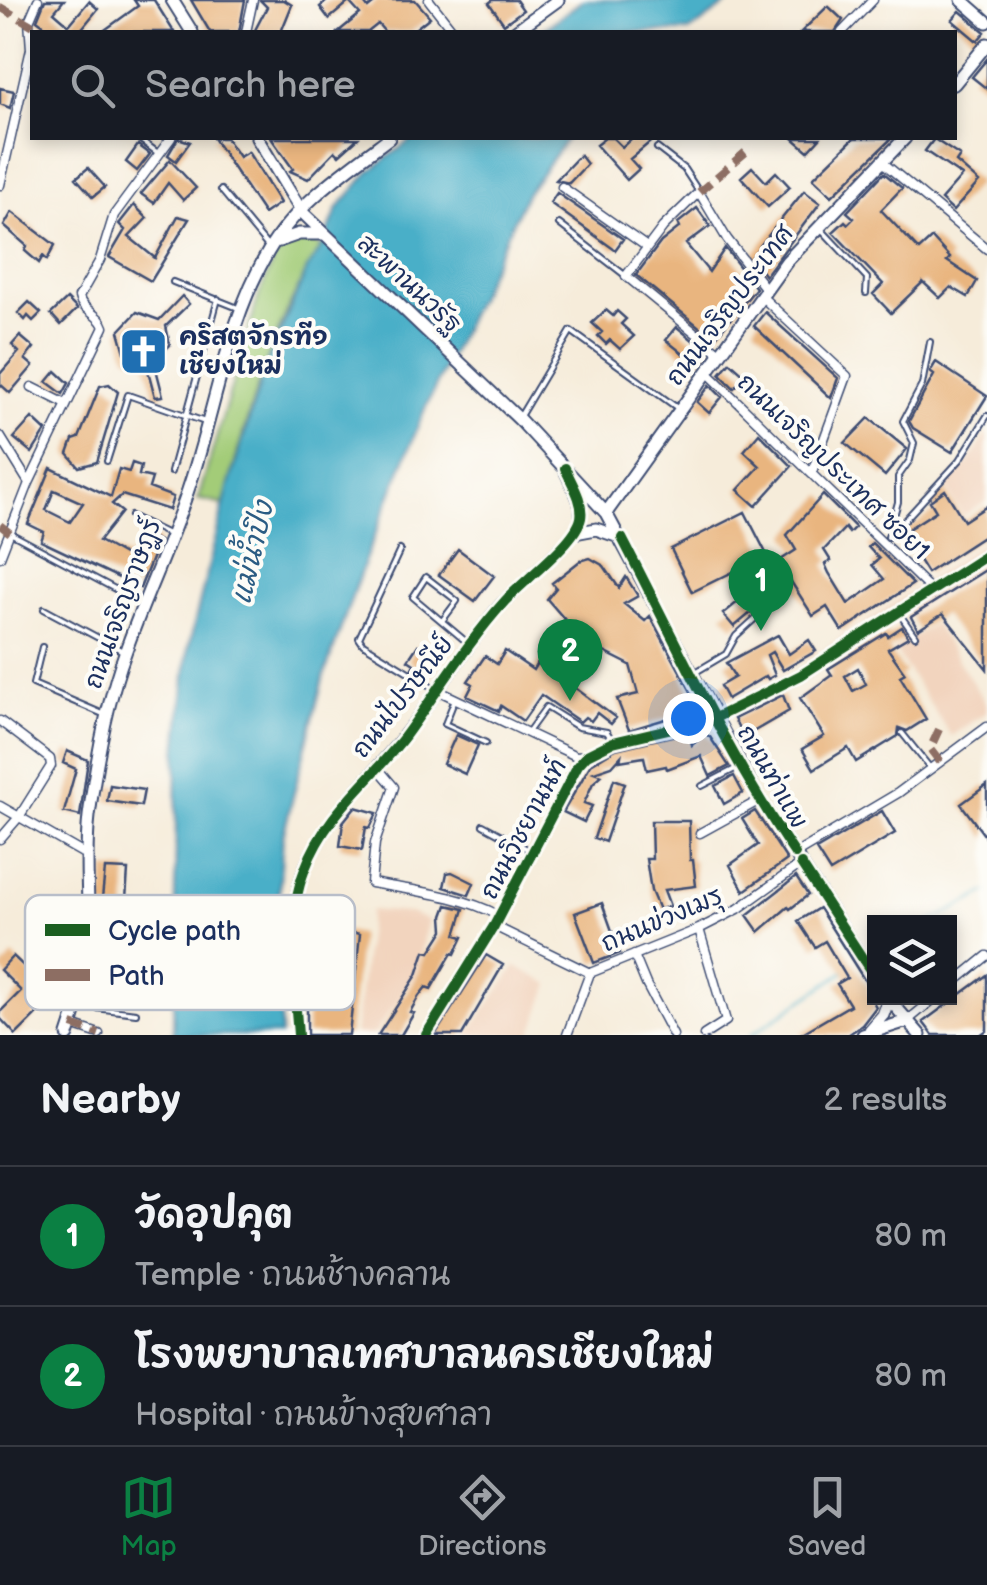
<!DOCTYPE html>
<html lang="en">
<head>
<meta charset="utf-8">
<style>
  body { margin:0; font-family:"Balsamiq Sans","Playpen Sans Thai",sans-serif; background:#20242c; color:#f1f3f6 }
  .controls { position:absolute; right:30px; bottom:30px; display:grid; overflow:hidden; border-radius:0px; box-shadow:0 5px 15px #0003 }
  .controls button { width:90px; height:90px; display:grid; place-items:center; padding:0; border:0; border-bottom:2px solid #363941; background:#171b24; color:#f1f3f6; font:50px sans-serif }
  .you { position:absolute; left:688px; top:718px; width:35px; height:35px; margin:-25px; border:8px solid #fff; border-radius:50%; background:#1a73e8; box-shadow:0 0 0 15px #1a73e833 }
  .badge { display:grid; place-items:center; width:65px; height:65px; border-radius:50%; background:#0b8043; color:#fff; font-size:32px; font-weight:700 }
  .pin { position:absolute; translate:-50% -82px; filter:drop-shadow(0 2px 5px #0008) }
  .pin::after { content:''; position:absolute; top:52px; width:35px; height:30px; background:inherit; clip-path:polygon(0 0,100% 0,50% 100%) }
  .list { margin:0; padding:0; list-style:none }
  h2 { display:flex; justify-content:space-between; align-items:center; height:130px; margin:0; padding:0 40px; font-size:42px }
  h2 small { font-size:32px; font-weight:400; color:#9ea1a6 }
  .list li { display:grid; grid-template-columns:65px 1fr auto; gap:30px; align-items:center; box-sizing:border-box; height:140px; padding:0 40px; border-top:2px solid #363941 }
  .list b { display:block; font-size:38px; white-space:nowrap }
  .list p { margin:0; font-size:32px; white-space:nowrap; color:#9ea1a6 }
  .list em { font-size:32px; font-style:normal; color:#9ea1a6 }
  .icon { flex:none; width:55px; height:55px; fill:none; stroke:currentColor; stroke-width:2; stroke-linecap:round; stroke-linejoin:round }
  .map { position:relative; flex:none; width:987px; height:1035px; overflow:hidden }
  .search { position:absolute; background:#171b24; box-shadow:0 5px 15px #0003; left:30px; right:30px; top:30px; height:110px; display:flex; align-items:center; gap:25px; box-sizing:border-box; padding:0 35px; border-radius:0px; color:#9ea1a6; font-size:38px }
  .sheet { height:410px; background:#171b24 }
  nav { display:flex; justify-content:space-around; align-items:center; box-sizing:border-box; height:140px; border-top:2px solid #363941; background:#171b24; font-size:28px; color:#9ea1a6 }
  nav a { display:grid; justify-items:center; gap:5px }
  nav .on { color:#0b8043 }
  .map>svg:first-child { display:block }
</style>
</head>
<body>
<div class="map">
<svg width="987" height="1035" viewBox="0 0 987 1035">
  <rect width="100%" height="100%" fill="#fdfcf7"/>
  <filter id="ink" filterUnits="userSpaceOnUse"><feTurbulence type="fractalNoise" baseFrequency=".01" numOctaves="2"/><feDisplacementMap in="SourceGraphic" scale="20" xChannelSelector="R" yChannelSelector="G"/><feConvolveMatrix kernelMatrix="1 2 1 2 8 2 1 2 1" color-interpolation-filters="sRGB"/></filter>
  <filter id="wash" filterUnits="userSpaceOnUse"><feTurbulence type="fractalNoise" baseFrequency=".0048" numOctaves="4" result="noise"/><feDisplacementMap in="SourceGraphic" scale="40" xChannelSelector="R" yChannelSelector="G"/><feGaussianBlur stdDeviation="2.25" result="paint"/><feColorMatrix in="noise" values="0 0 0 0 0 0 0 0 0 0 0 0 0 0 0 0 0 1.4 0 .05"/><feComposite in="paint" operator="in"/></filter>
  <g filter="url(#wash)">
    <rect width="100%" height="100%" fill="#f6ecda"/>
    <path fill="#f2d4be" d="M987,433V501L963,516L943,483L968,464Z
      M987,539V565L809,676L803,664Z
      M934,623L987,705V712L951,736L894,649Z
      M370,910L410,913L428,920L417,971L374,1035H355Z
      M516,966L550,984L531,1035H467Z"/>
    <path fill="#a3cc78" stroke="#5f7e6b" stroke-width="2.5" d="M296,234L322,247C274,320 245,420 224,505L198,499L259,295L274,259Z"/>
    <path fill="#48afc8" stroke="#326f93" stroke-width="2.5" d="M583,0H733L689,32H540Z
      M413,138H567L526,194L424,411L365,560L323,679L283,836L278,911L281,1035H173L177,751L188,649L228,488L265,368L307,269L322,247L338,208L369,172Z"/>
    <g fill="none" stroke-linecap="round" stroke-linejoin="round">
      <path stroke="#48afc8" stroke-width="2.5" d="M931,922L987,892
        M751,1035L845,971"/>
    </g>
    <g id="blocks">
      <path fill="#e9b57f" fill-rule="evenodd" d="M45,0H64L54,12L69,25L89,1L98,9L79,32H53L37,20Z
        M134,0H154L174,32H102L138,6Z
        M191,0H245L239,32H210Z
        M260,0H284L292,5L281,32H254L267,7Z
        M328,0H362L368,8L378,0H415L430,17L411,32H385L378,24L368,32H338L360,14L349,2L329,19L320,7Z
        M493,0H516L523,10L504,24L489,3Z
        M828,6L843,20L835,32H801Z
        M960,11L985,32L977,41L952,20Z
        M987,59V89L972,77Z
        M0,88L14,91L10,108L0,104Z
        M178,138L190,142L176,161L168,155Z
        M213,138H226L239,157L248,152L280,203L264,214Z
        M271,138H358L339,155L335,151L308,179L290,171L293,169Z
        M605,138H613L622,147L632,138H655L630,159L639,169L627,180L596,145Z
        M793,138H820L808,151Z
        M854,138H892L832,196L813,178Z
        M934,139L960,156L956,162L979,182L953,211L941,200L962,176L925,151Z
        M138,145L150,154L137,171L126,162Z
        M580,155L587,164L569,183L556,180Z
        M170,160L196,188L183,200L168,183L154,203L141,194Z
        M752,167L766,182L776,172L790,187L768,207L741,177Z
        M88,168L105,187L93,197L76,178Z
        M884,173L902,188L881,210L919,250L932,238L950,258L947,261L977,281L968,297L951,287L940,298L923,282L891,313L873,294L883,284L833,232L845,221L848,224L854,218L847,212Z
        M804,191L820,203L765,276L751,257Z
        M557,193L623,239L615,250L550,203Z
        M134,205L147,218L129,237L155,258L178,216L189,219L151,281L109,257L125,230L119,224Z
        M697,208L710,226L686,244L709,272L725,248L756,288L714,339L636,275L661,242L680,227L678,223Z
        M12,212L55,245L47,260L43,256L39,263L25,251L27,246L4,226Z
        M182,296L189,304L166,326L170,345L154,361L163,396L155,397L146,363L126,356L119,331L137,312L159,320Z
        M67,299L77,309L61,325L51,314Z
        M29,302L41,313L33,321L28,316L25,320L18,313Z
        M606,310L613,316L617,311L626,319L621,324L634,336L620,349L610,340L606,344L598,336L602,332L592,323Z
        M765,312L838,378L831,398L754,326Z
        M677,327L706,351L696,364L666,340Z
        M20,336L34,348L25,359L33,366L10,393L0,384V374L19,352L12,345Z
        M730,362L746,376L734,388L720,374Z
        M936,362L987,396L952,452L913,428L909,421L934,375L930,372Z
        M56,371L69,383L63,394L47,382Z
        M109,384L118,392L97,462L79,467L68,454L73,440L79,438L100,386Z
        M710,385L722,397L709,413L697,402Z
        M32,418L46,431L32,453L14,438Z
        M869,418L907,449L885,476L845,443Z
        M759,433L792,466L756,506L738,490L760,466L744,451Z
        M132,463L141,466L139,475L152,478L149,488L173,497L169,510L122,495L112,504L122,512L99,541L131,559L141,533L159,541L140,588L41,541L44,532L28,524L51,468L111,497L119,469L129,472ZM54,490L83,503L70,522L46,510Z
        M945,490L964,521L987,506V534L927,573L902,533L936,511L930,501Z
        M823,495L855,527L849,533L845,528L824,550L831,561L825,564L829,573L848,604L884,579L872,565L879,559L868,547L872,543L913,584L842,631L827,607L813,616L790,580L782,585L778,579L763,589L767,596L757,603L759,606L734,627L723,614L754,589L760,581L759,578L772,570L770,567L796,550L787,535Z
        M745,512L767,555L692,592L671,549Z
        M458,549L494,576L475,601L439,575Z
        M590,558L604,566L619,588L626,577L638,596L624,604L645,621L650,616L702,712L669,718L629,730L617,699L638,694L630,665L602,651L597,660L574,646L555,673L616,718L611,724L597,713L591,721L585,717L580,722L541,695L523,721L501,706L499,711L467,696L473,684L468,681L485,656L497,664L505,651L533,670L537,663L539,665L566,621L547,599L556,588L552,583L580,561Z
        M987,569V669L943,614L918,630L911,617Z
        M902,627L908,637L888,649L905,673L900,676L926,719L907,731L899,728L898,736L856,762L848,748L814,769L802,749L824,736L800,698L832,675L828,669L886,633L888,636ZM858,668L866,684L853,691L845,676Z
        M778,635L789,654L809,640L816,651L783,670L772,652L767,655L775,675L768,679L766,676L727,699L720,686L735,677L726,663Z
        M418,645L440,660L429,675L412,668L414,664L408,660Z
        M783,695L789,711L744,737L734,719Z
        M689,732L692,745L705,734L710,737L729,766L710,776L701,756L667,769L666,766L647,770L644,757L620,761L621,756L612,766L594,772L602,775L593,783L584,803L592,806L584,822L563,812L591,764L616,749Z
        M456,735L478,745L465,774L443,764Z
        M67,751L88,760L80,816L64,812L76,769L63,763Z
        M734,776L743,793L724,804L715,786Z
        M614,779L625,783L605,842L594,838Z
        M110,785L144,790L141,806L107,801Z
        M987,785V839L961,804Z
        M355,807L377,813L370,828L366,827L362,850L340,846L343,822Z
        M755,811L787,860L744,891L730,865L758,845L742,819Z
        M882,811L895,833L830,872L816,850Z
        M651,821H689L690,860H693L696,886L664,890L670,906L659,910L651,891L646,859H652Z
        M105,869L128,870L125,914L145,916L146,934L106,928L110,909L101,908Z
        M452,872L474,883L469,895L444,887L447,873Z
        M796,877L808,895L790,909L788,907L759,932L747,915Z
        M602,903L620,953L594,963L575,913Z
        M447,905L464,909L456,935L463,937L455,954L452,953L431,989L426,987L419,996L410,1012L414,1013L401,1035H378L417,975L425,951L430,952L444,930L443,916Z
        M819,908L870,989L867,991L876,1007L862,1025L848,1035H799L850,1005L837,984L847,978L825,941L815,947L798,921Z
        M307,923L360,934L349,1035H307Z
        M486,955L503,965L462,1035H435Z
        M13,956L35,977L38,974L63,1000L50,1012L45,1006L16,1035L0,1018V1012L21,991L0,970Z
        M987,975V1030L980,1035H933L923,1022Z"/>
    </g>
  </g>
  <g filter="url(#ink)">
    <use href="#blocks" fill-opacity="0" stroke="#3c4b71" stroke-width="2.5"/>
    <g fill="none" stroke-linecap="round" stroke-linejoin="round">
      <defs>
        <path id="lane" d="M138,138L158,153
          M657,148L684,169L699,192
          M221,190L269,248
          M559,224L626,276
          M822,230L867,278L866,293
          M173,282L238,308
          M519,418L571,331L676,407
          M107,461L128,395L205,422
          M171,472L218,299
          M131,516L168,534
          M10,533L143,604
          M890,536L960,460L987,416
          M888,537L898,502V477L910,460L914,443L903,421L922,385L930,342
          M400,550L359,638L363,644L436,689
          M44,609L121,650
          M901,616L915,636
          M442,621L457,601L426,577L413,597L469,644
          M42,647L33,684L103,714
          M694,673L726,654L736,636L782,594
          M455,699L445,724L486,743
          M528,732L546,707L578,727L607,732L613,742
          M902,733L931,769
          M702,786L737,768
          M483,825L531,851
          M80,1006L136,1013"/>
        <path id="street" d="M429,0L454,32
          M246,32L253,0
          M842,32L873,0
          M881,161L987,249
          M0,185L31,49L29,21L38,0
          M562,187L647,247
          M761,296L847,376L812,472
          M720,353L626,276L663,227L699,192L727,239L766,289
          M707,372L932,591
          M32,387L66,404
          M0,436L29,483
          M0,557L29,483L104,327C100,314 82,311 79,297L100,260L114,215L171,138
          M437,690L576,756L587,755
          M0,721L50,759L51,766L19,817L0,839
          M377,767L394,787L375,843L371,883C415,891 460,895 500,916
          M0,806L86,855
          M700,833L760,800
          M795,854L898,793L987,727
          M494,926L590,973
          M699,929L726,1021L704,1035
          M634,955L646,984L673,1035
          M950,986L987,956
          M907,1021L935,998
          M72,1025L99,1034
          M426,1035L494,926L531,851L581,761L613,742L715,718
          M567,1035L590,973L699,929L738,909L801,864"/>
        <path id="secondary" d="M172,0L192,32
          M962,0L987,22
          M514,32L558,0
          M954,84L987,44
          M257,138L302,212L519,419L606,513L760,800L874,976
          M279,241L299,234H324
          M606,513L787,261L905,138
          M575,533L596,529L622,538
          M715,718L801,675L987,555
          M888,998L920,1035
          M870,1030L883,1015L889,999
          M68,1035C81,999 87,953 88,915C88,882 85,850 89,816C96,762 106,705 125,653C144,598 170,545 188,490C215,412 226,324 268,252C295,205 346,170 389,138
          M298,1035C294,981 285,919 305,868C326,815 367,783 401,740C436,696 464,647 501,605C519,585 573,543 580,522C585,505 573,487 566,472
          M863,1035L907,1021"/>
      </defs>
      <use href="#lane" stroke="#3c4b71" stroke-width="8"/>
      <use href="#street" stroke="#3c4b71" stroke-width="11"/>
      <use href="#secondary" stroke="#3c4b71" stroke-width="15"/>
      <use href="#lane" stroke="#fff" stroke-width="4"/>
      <use href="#street" stroke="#fff" stroke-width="8"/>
      <use href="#secondary" stroke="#fff" stroke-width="11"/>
      <path stroke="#8d6e63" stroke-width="8" stroke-dasharray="15 8" stroke-linecap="butt" d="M0,7L44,32
        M699,192L747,151
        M0,525L10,533
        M940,762L930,749L942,723
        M72,1025L99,1034"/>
      <defs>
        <path id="cycleway" d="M622,538C677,644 727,754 795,854
          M801,864L874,976
          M298,1035C294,981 285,920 305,869C327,811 370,782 405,736C438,691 467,643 505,601C523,581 576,542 581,518C584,501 571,482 565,468
          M426,1035L494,926L578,765L587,755L613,742L715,718L801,675L987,555"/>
      </defs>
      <use href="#cycleway" stroke="#fdfcf7" stroke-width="16"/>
      <use href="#cycleway" stroke="#1b5e20" stroke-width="10"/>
    </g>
  </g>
  <defs>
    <symbol id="church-square" viewBox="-11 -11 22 22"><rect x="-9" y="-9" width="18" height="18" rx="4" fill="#1f6fb2" stroke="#fdfcf7"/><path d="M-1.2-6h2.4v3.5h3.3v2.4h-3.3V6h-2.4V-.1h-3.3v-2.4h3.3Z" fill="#fff"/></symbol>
  </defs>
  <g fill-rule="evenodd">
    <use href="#church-square" x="116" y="324" width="55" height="55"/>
  </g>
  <g text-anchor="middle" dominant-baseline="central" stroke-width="8" stroke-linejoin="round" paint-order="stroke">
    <g font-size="25" fill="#1b2f5e" stroke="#fdfcf7">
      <text transform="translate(409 284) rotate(43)">สะพานนวรัฐ</text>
      <text transform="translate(730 306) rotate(-53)">ถนนเจริญประเทศ</text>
      <text transform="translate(833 467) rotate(44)">ถนนเจริญประเทศ ซอย1</text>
      <text transform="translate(123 604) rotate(-70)">ถนนเจริญราษฎร์</text>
      <text transform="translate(403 697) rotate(-52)">ถนนไปรษณีย์</text>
      <text transform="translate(772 777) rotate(60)">ถนนท่าแพ</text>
      <text transform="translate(524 829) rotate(-62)">ถนนวิชยานนท์</text>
      <text transform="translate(662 920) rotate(-23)">ถนนข่วงเมรุ</text>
    </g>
    <g font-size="25" font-weight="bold" fill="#1b2f5e" stroke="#fdfcf7" text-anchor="start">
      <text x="179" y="337">คริสตจักรที๑<tspan x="179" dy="29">เชียงใหม่</tspan></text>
    </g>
    <g font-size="28" font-style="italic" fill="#2b5c83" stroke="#fdfcf7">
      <text transform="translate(253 553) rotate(-77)">แม่น้ำปิง</text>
    </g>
  </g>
  <rect x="25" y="895" width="330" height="115" rx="15" fill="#fdfcf7" stroke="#b9bec9" stroke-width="2.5"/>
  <rect x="45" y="924" width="45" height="12" fill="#1b5e20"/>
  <rect x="45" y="969" width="45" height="12" fill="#8d6e63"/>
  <g font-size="28" fill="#1b2f5e">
    <text x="108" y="940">Cycle path</text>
    <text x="108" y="985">Path</text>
  </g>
</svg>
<div class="controls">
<button><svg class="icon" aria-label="layers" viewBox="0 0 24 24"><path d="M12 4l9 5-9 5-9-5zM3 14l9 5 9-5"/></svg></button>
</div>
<div class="you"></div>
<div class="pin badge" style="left:761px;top:631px">1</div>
<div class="pin badge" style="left:570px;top:701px">2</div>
<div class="search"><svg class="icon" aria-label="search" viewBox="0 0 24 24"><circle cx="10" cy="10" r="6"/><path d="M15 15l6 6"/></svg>Search here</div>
</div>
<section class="sheet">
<h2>Nearby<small>2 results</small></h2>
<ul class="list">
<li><span class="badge">1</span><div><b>วัดอุปคุต</b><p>Temple · ถนนช้างคลาน</p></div><em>80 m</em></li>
<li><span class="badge">2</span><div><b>โรงพยาบาลเทศบาลนครเชียงใหม่</b><p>Hospital · ถนนข้างสุขศาลา</p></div><em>80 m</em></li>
</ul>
</section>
<nav>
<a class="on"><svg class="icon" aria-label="map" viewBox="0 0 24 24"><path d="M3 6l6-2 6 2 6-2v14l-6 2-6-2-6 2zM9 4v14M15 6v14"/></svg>Map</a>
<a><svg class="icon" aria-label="directions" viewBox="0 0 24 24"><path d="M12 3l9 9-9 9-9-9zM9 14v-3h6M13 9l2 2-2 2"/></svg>Directions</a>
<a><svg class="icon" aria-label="saved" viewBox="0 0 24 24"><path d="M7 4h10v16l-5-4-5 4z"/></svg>Saved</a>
</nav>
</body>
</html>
